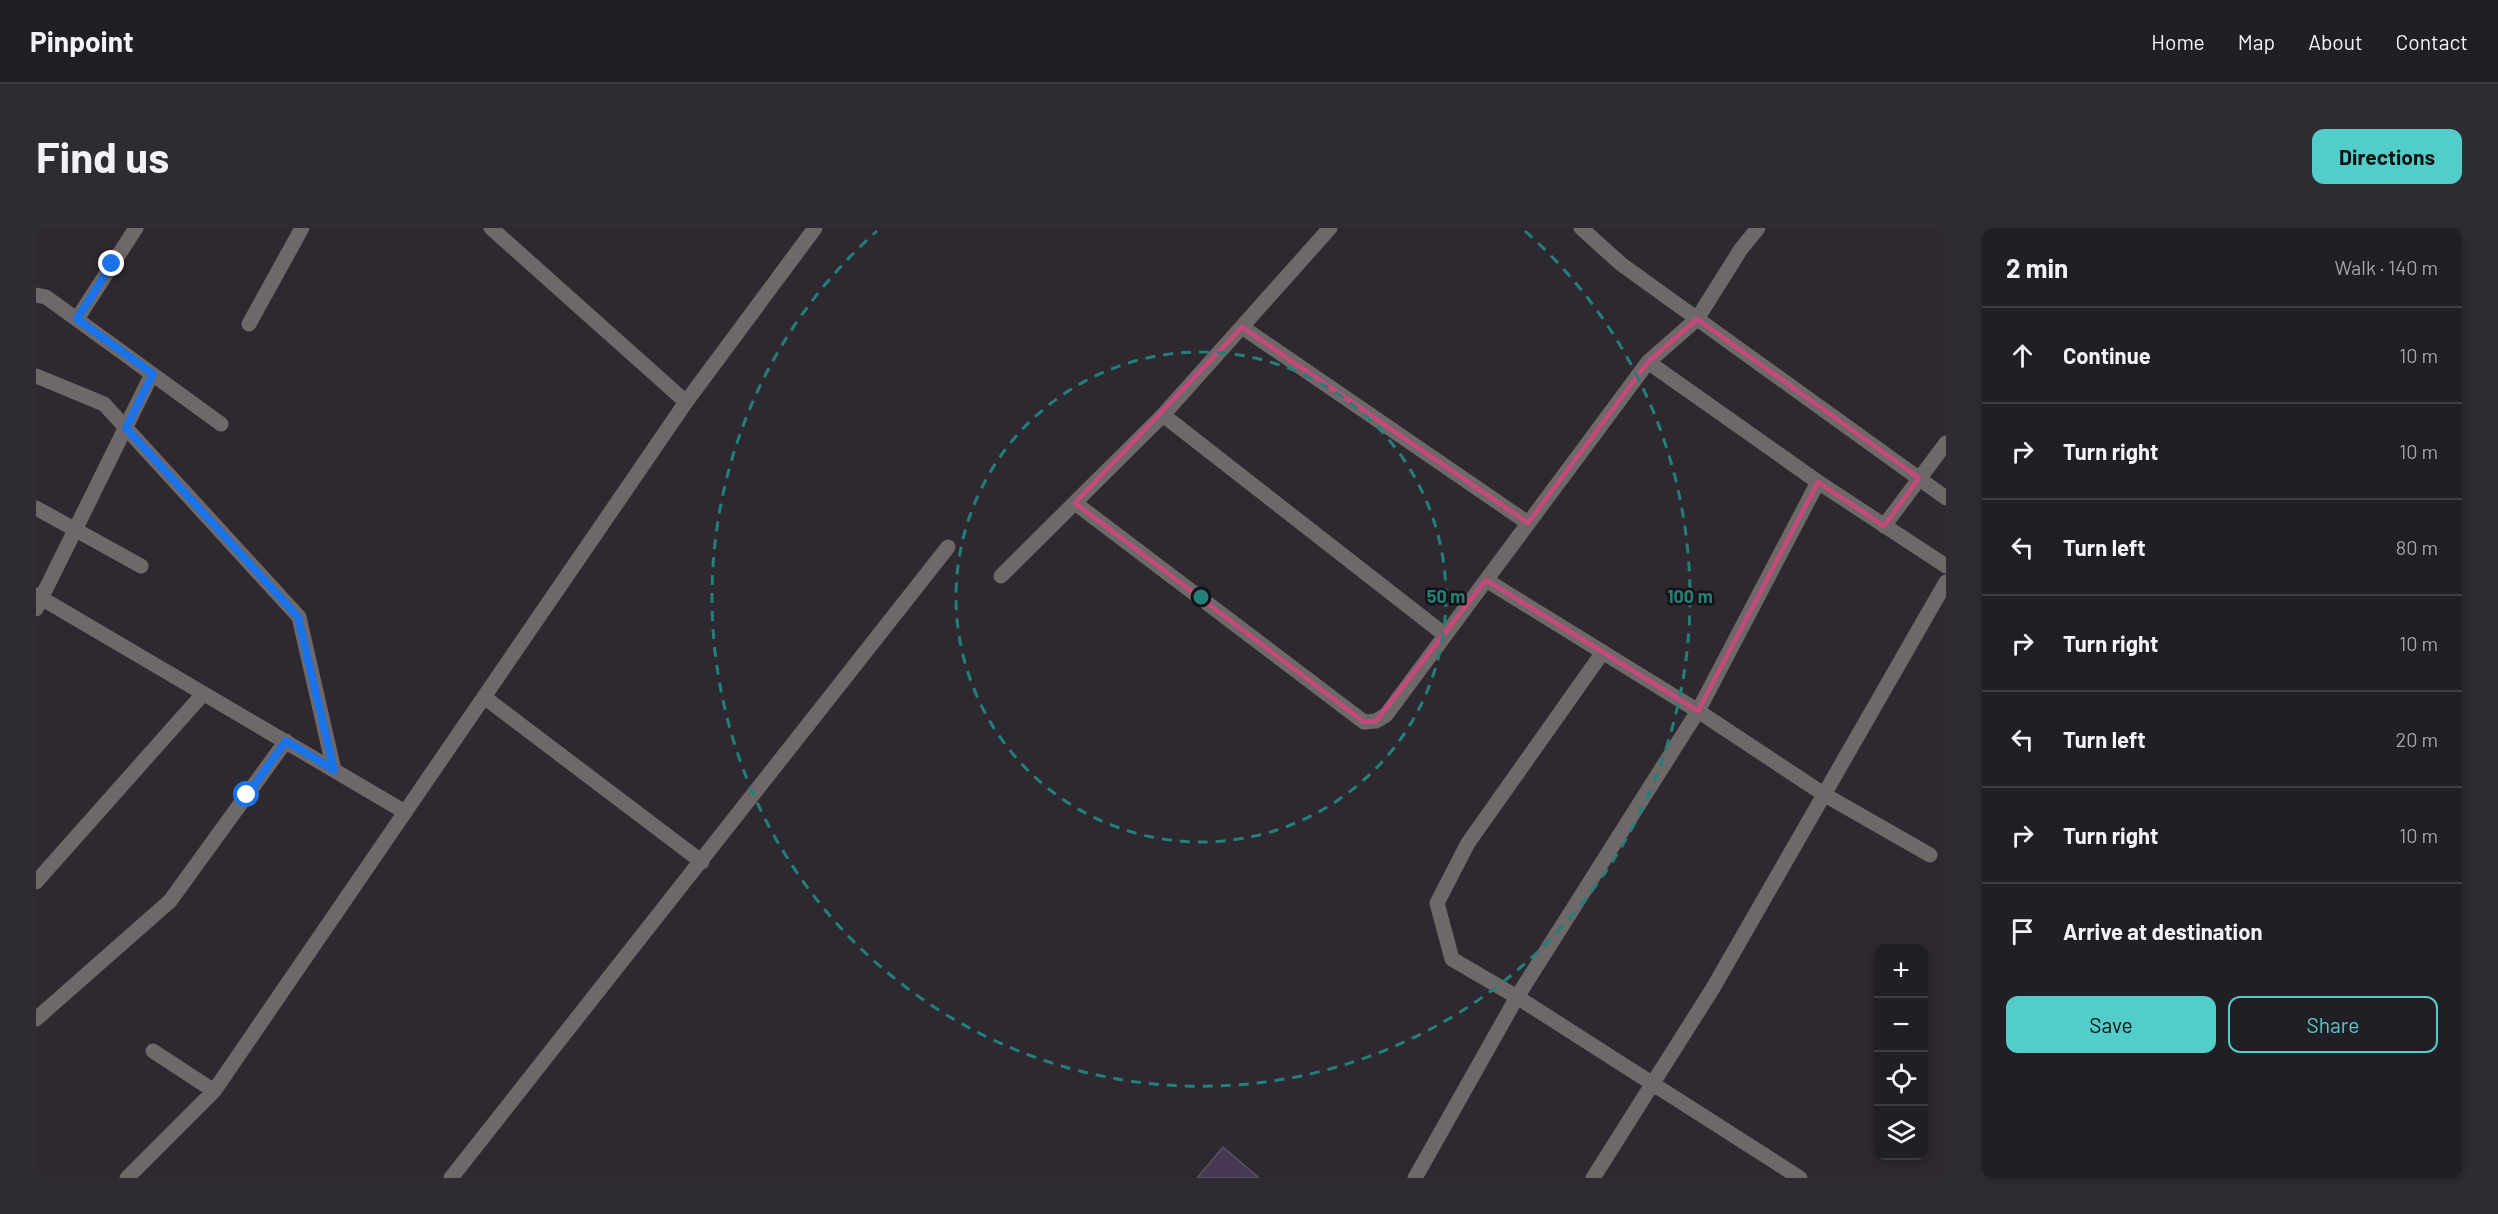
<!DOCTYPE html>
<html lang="en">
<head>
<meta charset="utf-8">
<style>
  body { margin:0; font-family:Barlow,sans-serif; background:#2e2b32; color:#f1f3f6 }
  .controls { position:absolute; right:18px; bottom:18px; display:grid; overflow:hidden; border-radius:12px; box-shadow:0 3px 9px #0003 }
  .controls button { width:54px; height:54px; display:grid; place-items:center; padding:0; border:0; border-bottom:2px solid #3f3c42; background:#221e25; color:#f1f3f6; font:30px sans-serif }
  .stop { position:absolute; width:18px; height:18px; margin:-14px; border:4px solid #1a73e8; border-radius:50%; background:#fff }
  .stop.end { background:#1a73e8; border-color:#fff; box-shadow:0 2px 6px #0008 }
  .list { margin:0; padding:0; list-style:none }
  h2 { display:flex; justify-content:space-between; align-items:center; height:78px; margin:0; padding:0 24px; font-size:26px }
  h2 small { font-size:20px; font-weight:400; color:#a2a2a7 }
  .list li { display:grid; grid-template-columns:39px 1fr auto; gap:18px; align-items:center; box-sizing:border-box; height:96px; padding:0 24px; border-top:2px solid #3f3c42 }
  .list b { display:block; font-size:22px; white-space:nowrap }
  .list em { font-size:20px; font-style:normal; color:#a2a2a7 }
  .actions { display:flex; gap:12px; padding:18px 24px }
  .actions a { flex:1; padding:14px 0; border:2px solid #53cdc9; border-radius:12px; text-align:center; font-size:21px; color:#53cdc9 }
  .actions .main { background:#53cdc9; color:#111 }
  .icon { flex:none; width:33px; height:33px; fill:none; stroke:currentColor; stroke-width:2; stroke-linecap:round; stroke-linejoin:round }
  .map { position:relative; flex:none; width:1910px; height:950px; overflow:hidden; border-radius:12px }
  header { display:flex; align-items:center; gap:36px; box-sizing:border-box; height:84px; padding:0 30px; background:#221e25; border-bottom:2px solid #3f3c42 }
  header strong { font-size:28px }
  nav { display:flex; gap:33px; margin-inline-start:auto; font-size:21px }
  .intro { display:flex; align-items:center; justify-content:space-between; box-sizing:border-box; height:144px; padding:0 36px }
  h1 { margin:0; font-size:42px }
  .button { padding:15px 27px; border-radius:12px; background:#53cdc9; color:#111; font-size:21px; font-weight:700 }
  main { display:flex; gap:36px; padding:0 36px }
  aside { flex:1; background:#221e25; border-radius:12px; box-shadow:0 3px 9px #0003 }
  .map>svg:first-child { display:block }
</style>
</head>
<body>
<header>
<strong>Pinpoint</strong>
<nav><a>Home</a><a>Map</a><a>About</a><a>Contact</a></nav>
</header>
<div class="intro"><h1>Find us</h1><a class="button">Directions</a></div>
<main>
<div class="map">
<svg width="1910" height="950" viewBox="0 0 1910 950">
  <rect width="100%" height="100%" fill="#2e2831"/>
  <path fill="#493853" stroke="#58525c" stroke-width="1.5" d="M1187,919L1223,950H1161Z"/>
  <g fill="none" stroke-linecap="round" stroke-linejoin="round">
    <path stroke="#6e6868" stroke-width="15" d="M455,0L650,174
      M1545,0L1585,36L1910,270
      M0,67L10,69L185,196
      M41,91L100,0
      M213,96L266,0
      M1206,99L1492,295
      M1612,134L1782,254L1910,338
      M0,148L68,176L263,389L298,542
      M1127,187L1409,407
      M1039,275L1328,494L1340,493L1350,487L1612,134L1661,91L1705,21L1722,0
      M0,280L105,338
      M1848,298L1910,215
      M965,348L1127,187L1294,0
      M1450,352L1662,483L1789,567L1894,627
      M0,367L369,584
      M0,381L116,146
      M1567,424L1432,615L1401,675L1416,731L1481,769L1764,950
      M448,469L666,634
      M0,654L167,466
      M0,791L134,673L250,513
      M117,823L178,863L650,174L779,0
      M91,950L178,863
      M415,950L912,319
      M1379,950L1481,769L1662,483L1782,254
      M1557,950L1677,760L1910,354"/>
  </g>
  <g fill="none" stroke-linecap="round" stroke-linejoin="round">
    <path stroke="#1a73e8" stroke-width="8" d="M76,36L41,91L117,146L90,200L262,389L298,542L250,513L211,567"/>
  </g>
  <path fill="none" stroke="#c8487b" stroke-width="4.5" stroke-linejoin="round" d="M1661,91L1883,250L1848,298L1782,254L1662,483L1450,352L1340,493L1328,494L1039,275L1206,99L1492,295L1612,134Z"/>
  <g fill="none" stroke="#238079" stroke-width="3" stroke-dasharray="10 8">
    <circle cx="1165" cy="369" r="245"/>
    <path d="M1489 3A489 489 0 1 1 841 3"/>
  </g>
  <circle cx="1165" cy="369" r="9" fill="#238079" stroke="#151216" stroke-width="3"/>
  <g font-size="18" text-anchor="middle" font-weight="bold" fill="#238079" stroke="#151216" stroke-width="5" stroke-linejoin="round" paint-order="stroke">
    <text x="1410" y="375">50 m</text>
    <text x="1654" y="375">100 m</text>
  </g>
</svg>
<div class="controls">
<button>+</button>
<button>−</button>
<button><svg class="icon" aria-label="locate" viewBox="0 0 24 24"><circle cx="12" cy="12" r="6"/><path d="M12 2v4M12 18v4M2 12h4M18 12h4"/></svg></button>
<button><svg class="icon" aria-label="layers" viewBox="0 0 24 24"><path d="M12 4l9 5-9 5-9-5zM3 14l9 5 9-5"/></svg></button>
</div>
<div class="stop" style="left:211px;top:567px"></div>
<div class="stop end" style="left:76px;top:36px"></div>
</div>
<aside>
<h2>2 min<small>Walk · 140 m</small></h2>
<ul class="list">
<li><svg class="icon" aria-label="ahead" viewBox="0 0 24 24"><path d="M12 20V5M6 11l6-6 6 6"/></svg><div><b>Continue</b></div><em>10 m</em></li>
<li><svg class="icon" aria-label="right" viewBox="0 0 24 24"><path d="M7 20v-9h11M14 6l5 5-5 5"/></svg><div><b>Turn right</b></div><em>10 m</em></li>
<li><svg class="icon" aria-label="left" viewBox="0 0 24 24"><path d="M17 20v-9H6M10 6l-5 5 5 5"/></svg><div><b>Turn left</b></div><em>80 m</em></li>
<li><svg class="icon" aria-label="right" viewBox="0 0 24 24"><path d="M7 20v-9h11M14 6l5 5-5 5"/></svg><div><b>Turn right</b></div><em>10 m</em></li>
<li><svg class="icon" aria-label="left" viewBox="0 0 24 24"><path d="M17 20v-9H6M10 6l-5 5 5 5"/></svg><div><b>Turn left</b></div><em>20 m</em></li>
<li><svg class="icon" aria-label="right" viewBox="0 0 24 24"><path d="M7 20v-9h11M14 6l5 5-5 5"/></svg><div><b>Turn right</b></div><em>10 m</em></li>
<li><svg class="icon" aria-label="arrive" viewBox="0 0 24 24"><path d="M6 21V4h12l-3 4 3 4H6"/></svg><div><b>Arrive at destination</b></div></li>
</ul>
<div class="actions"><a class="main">Save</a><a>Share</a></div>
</aside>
</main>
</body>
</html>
